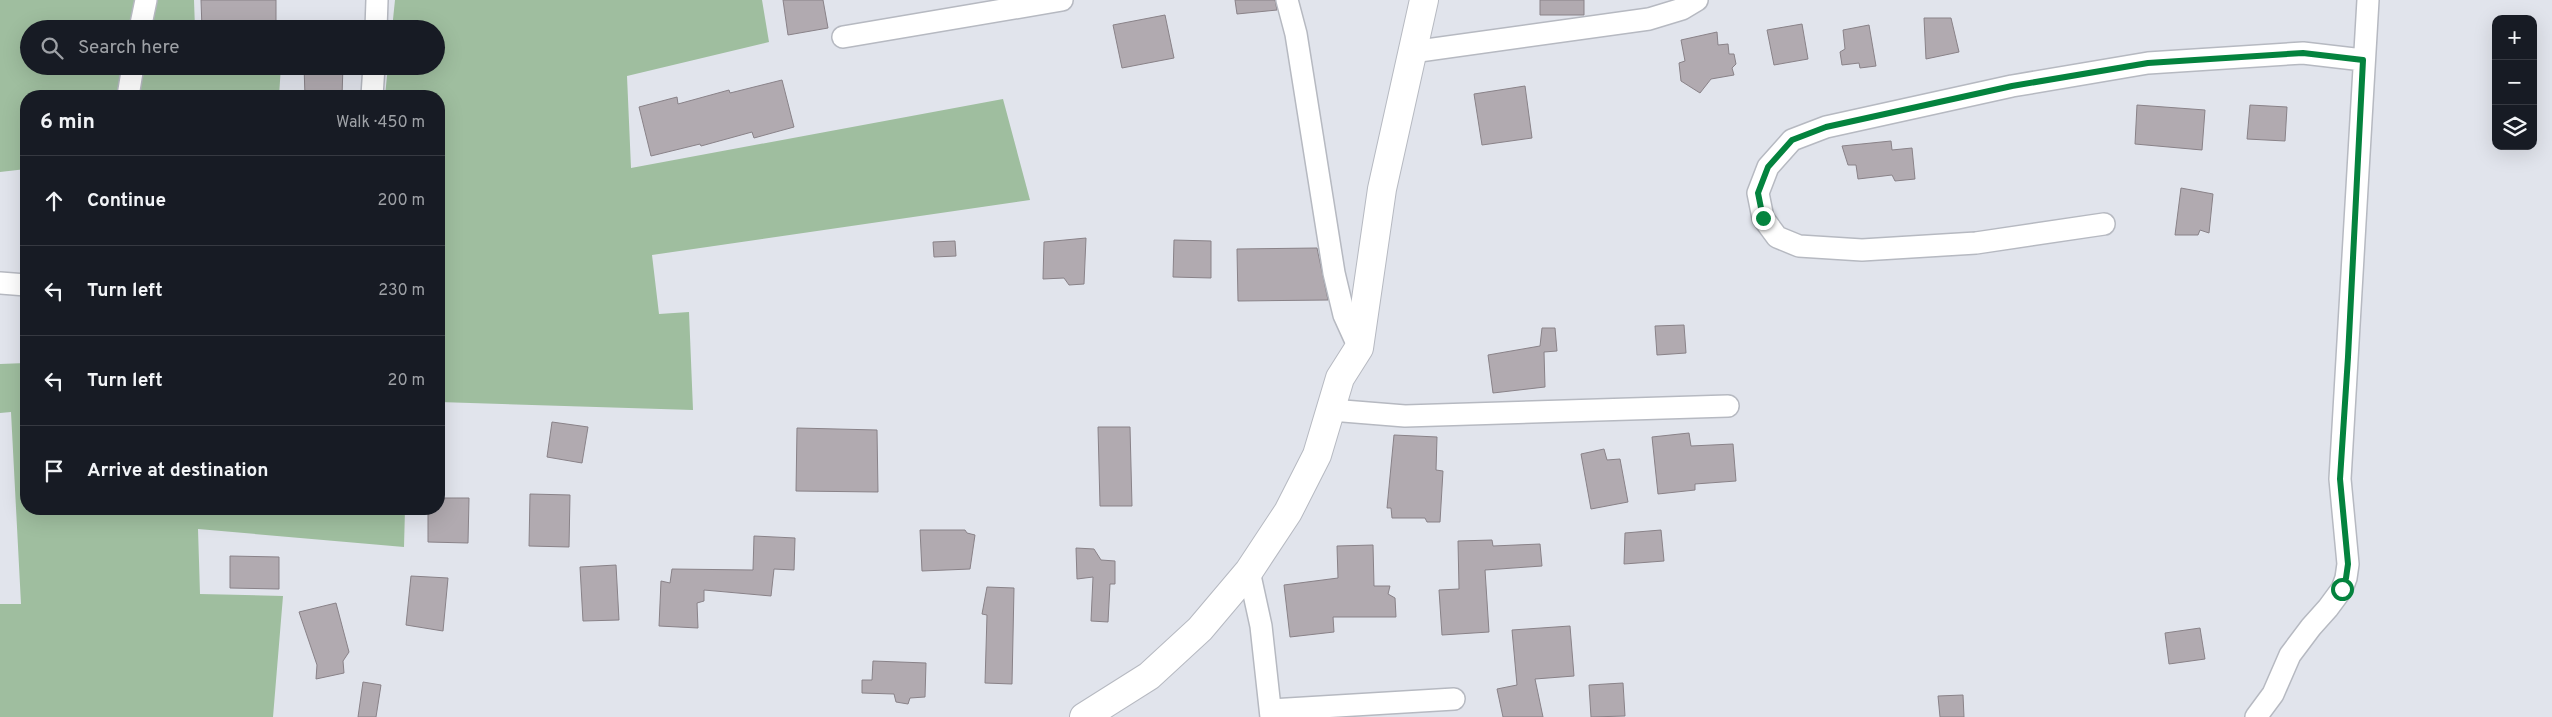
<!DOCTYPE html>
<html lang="en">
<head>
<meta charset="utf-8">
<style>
  body { margin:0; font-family:Overpass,sans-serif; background:#20242c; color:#f1f3f6 }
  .controls { position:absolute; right:15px; top:15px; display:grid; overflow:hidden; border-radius:10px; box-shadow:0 5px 20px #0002 }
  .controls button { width:45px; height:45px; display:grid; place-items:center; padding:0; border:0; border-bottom:1px solid #363941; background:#171b24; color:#f1f3f6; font:25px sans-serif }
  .stop { position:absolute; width:15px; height:15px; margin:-11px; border:4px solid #04833e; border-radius:50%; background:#fff }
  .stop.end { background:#04833e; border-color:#fff; box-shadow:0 1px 5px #0008 }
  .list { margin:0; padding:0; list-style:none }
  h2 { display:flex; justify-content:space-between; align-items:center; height:65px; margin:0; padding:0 20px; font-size:21px }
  h2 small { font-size:16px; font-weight:400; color:#9ea1a6 }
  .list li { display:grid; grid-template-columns:32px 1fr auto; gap:15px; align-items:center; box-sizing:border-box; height:90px; padding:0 20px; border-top:1px solid #363941 }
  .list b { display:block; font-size:19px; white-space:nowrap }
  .list em { font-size:16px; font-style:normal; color:#9ea1a6 }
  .icon { flex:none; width:28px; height:28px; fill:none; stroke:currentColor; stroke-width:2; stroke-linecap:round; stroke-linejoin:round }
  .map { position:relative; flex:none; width:2552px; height:717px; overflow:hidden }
  .search { position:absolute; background:#171b24; box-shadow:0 5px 20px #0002; left:20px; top:20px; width:425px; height:55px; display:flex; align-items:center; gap:12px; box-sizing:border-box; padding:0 18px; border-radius:28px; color:#9ea1a6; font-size:19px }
  .panel { position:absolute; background:#171b24; box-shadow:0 5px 20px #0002; left:20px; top:90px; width:425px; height:425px; border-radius:20px }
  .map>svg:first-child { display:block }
</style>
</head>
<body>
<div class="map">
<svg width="2552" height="717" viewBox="0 0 2552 717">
  <rect width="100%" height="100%" fill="#e1e4ec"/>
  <path fill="#9fbe9f" d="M0,0H194L195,29H29V66H281L279,96H26V169L0,172Z
    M395,0H762L769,42L627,76L631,168L1003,99L1030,200L652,255L659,314L689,312L693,410L439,402V96H385L388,66H436V29H392Z
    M26,363V509H405L404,547L198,529L200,594L283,596L273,717H0V604H21L11,412L0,413V364Z"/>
  <path fill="#b1aab0" stroke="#898288" d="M201,0H276V29H202Z
    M783,0H823L828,28L788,35Z
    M1235,0H1275L1277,10L1237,14Z
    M1540,0H1584V15H1540Z
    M1165,15L1174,58L1122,68L1113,25Z
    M1924,18H1951L1959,52L1926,59Z
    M1802,24L1808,59L1774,65L1767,30Z
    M1869,25L1876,66L1860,68L1859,63L1842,65L1840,52L1845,49L1843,30Z
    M1717,32L1718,45L1728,44L1729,54H1734L1736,64L1732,68L1734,75L1711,79L1700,93L1681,81L1679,63L1685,61L1681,40Z
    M304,66H343L342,96H305Z
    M782,80L794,127L754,138L752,132L701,146L700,144L651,156L639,107L677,97L678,104L729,90L730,93Z
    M1525,86L1532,138L1482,145L1474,94Z
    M2137,105L2205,110L2202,150L2135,144Z
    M2250,105L2287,107L2285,141L2247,139Z
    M1891,141L1892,150L1912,148L1915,179L1895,181L1892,175L1858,179L1856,165H1848L1842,146Z
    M2181,188L2213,194L2209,233L2200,230L2198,235H2175Z
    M1086,238L1084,284L1069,285L1064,278L1043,279L1044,242Z
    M1174,240L1211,241V278L1173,277Z
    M955,241L956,256L934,257L933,242Z
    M1317,248L1328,300L1238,301L1237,249Z
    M1684,325L1686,353L1657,355L1655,326Z
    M1542,328H1555L1557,351L1544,352L1545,387L1493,393L1488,355L1540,346Z
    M552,422L588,427L582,463L547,457Z
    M1098,427H1130L1132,506H1100Z
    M797,428L877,430L878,492L796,491Z
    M1689,433L1691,446L1733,444L1736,481L1695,484V490L1658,494L1652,437Z
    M1394,435L1437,437L1436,470L1443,471L1440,522H1427L1425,518H1392L1391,508H1387Z
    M1604,449L1607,460L1620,459L1628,502L1591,509L1581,454Z
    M530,494L570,495L569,547L529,546Z
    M439,498H469L468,543L428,542V509H439Z
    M920,530H965L967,533L975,535L970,569L922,571Z
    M1661,530L1664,561L1624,564L1625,533Z
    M754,536L795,538L794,570L774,569L771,596L704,590V601L697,603L698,628L659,626L661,581L670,583L672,569L753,570Z
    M1492,540L1493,546L1540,544L1542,566L1485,570L1489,632L1442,635L1439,590L1459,589L1458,541Z
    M1373,545L1374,586H1390L1388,594L1395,598L1396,617H1333L1334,632L1290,637L1284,585L1338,578L1337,546Z
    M1076,548L1094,549L1101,560L1115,561V584H1110L1108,622L1091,621L1093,577L1077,579Z
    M230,556L279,557V589L230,588Z
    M616,565L619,620L583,621L580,567Z
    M411,576L448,578L443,631L406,625Z
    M987,587L1014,588L1012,684L985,683L987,615L982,614Z
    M336,603L349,652L343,661L344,673L316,679L317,665L299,612Z
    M1570,626L1574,676L1535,679L1543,717H1503L1497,689L1517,685L1512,630Z
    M2200,628L2205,659L2169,664L2165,633Z
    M873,661L926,663L925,697L910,698L908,704L896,702L894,694L862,693V680H872Z
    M363,682L381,685L376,717H358Z
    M1623,683L1625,716L1591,717L1589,685Z
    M1963,695L1964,717H1940L1938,696Z"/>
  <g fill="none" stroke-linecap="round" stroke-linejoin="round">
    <defs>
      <path id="minor" d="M1287,0L1296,34L1334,273L1344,315L1359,348
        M140,29L146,0
        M376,29L377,0
        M843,37L1062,0
        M1412,52L1649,19L1682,9L1697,0
        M128,96L133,66
        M372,96L374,66
        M2104,224L1976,243L1862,250L1799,246L1777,237L1763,218L1758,193L1768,167L1792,140L1826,127L2012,86L2148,63L2303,53L2363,60
        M0,283L26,285
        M1331,410L1405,416L1728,406
        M1249,571L1261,626L1271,717
        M1271,710L1454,699
        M2256,717L2273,694L2290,655L2311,627L2328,608L2342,589L2346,578L2348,564L2340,479L2368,0"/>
      <path id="major" d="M1084,717L1149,676L1200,629L1249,571L1288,512L1317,455L1340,378L1359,348L1382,189L1424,0"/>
    </defs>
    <use href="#minor" stroke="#b6b9c1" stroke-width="24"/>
    <use href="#major" stroke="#b6b9c1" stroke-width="30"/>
    <use href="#minor" stroke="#fff" stroke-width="21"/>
    <use href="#major" stroke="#fff" stroke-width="28"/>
  </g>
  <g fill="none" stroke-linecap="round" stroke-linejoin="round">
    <path stroke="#04833e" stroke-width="6" d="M1763,218L1758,193L1768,167L1792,140L1826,127L2012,86L2148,63L2303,53L2363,60L2348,357L2340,479L2348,564L2346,578L2342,589"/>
  </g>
</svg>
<div class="controls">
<button>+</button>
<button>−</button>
<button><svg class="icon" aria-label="layers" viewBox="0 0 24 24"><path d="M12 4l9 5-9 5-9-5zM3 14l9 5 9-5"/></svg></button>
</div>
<div class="stop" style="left:2342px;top:589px"></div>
<div class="stop end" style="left:1763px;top:218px"></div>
<div class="search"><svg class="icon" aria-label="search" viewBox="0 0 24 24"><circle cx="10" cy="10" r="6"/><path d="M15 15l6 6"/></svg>Search here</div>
<section class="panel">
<h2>6 min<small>Walk · 450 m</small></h2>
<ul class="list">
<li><svg class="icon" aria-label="ahead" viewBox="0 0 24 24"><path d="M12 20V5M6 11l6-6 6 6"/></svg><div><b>Continue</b></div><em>200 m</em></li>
<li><svg class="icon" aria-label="left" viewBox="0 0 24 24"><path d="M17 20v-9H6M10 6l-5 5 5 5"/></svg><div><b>Turn left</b></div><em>230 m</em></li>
<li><svg class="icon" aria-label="left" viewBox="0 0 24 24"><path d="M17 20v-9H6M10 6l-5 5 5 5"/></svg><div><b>Turn left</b></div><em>20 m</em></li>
<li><svg class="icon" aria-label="arrive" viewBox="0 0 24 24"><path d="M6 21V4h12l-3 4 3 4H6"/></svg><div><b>Arrive at destination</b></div></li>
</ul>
</section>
</div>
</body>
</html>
